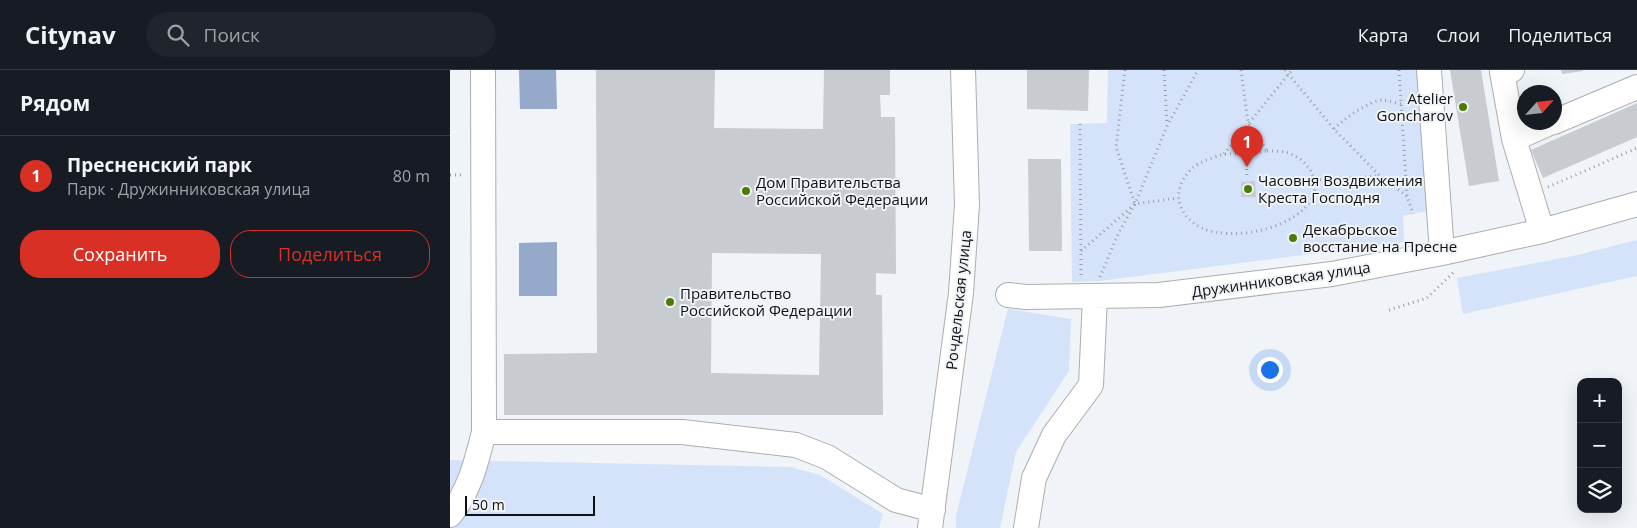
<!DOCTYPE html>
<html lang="ru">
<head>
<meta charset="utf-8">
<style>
  body { margin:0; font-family:"Open Sans",sans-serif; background:#20242c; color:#f1f3f6 }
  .controls { position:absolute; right:15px; bottom:15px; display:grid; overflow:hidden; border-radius:10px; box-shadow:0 5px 20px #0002 }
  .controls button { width:45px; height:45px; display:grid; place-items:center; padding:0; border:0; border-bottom:1px solid #363941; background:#171b24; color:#f1f3f6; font:25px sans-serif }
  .compass { position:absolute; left:1067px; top:15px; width:45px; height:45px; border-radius:50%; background:#171b24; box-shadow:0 5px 20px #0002; rotate:63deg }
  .scale { position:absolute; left:15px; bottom:12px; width:130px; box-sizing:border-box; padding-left:5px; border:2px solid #0f1011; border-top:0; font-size:14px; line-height:18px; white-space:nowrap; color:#0f1011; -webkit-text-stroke:4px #f0f3f7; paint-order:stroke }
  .you { position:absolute; left:819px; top:299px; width:18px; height:18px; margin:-12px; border:4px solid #fff; border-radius:50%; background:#1a73e8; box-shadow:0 0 0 8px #1a73e833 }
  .badge { display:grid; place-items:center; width:32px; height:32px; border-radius:50%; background:#d93025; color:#fff; font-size:16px; font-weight:700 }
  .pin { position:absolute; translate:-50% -41px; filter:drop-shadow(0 1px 2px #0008) }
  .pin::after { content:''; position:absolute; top:26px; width:18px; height:15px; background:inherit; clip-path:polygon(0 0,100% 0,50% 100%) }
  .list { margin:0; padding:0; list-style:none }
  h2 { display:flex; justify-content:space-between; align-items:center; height:65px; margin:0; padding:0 20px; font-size:21px }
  h2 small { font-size:16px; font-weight:400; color:#9ea1a6 }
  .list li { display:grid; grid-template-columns:32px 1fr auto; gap:15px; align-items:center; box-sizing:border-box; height:80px; padding:0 20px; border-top:1px solid #363941 }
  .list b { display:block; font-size:19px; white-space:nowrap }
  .list p { margin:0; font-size:16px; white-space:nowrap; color:#9ea1a6 }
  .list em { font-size:16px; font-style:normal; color:#9ea1a6 }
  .actions { display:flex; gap:10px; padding:15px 20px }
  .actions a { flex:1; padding:11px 0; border:1px solid #d93025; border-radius:20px; text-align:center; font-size:18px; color:#d93025 }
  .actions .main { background:#d93025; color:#fff }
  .icon { flex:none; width:28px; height:28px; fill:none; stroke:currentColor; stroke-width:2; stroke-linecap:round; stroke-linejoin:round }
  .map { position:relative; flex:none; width:1187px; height:458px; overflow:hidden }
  header { display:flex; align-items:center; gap:30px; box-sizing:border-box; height:70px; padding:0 25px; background:#171b24; border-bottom:1px solid #363941 }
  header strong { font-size:24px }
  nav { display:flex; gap:28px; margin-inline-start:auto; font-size:18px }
  .search { width:350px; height:45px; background:#20242c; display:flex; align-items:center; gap:12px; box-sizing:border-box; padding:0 18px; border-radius:28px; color:#9ea1a6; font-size:19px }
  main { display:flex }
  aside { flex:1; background:#171b24 }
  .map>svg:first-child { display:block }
</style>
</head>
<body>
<header>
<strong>Citynav</strong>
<div class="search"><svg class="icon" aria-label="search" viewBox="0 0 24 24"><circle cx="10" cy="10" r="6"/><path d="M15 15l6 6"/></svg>Поиск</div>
<nav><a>Карта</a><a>Слои</a><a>Поделиться</a></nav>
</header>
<main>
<aside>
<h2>Рядом<small></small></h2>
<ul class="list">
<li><span class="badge">1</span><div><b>Пресненский парк</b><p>Парк · Дружинниковская улица</p></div><em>80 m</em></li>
</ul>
<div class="actions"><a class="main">Сохранить</a><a>Поделиться</a></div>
</aside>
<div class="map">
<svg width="1187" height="458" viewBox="0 0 1187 458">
  <rect width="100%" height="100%" fill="#f0f3f7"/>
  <path fill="#d4e2fa" d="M658,0H968L977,141L953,146L954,172L649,211L622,212L620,54L657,53Z
    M1187,170V206L1013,244L1007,208L1128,185Z
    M558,239L621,249L619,301L566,382L550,458H506V446Z
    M0,390L340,397L370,405L433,444L429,458H0Z"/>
  <path fill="#95a9cb" d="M69,0H106L107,39H70Z
    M107,172V226H69V173Z"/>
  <path fill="#c8cbcf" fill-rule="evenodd" d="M146,0H265L264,58L373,59L374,0H440V25H430L431,47H445L446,204L426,203V225H432L433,345H54V284L147,283ZM262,183L371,184L369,305L261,303Z
    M577,0H639L638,41L577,39Z
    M1000,0H1031L1049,111L1019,116Z
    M1111,0H1133V1L1112,4Z
    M1187,33V67L1093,108L1081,80Z
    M578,89H611L612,181H579Z
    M805,111L806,127H791V112Z"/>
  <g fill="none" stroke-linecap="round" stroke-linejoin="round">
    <defs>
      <path id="minor" d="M33,0L34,362H232L346,375L377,387L446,430L483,440
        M979,0L992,183
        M1062,0L1052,2L1064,69
        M1104,52L1187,17
        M1092,161L1064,69L1102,52
        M558,225L576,227L709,225L882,204L992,183L1092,161L1187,134
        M0,445C20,420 26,393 34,362
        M480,458L511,223L517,135L513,0
        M576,458L584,408L604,365L641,315L645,227"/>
    </defs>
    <use href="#minor" stroke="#abadb1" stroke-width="26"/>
    <path stroke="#9c9fa1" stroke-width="3" stroke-dasharray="1 4" stroke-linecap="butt" d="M675,0L666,77L685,134
      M714,0L717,54
      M791,0L798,53L817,81
      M835,0L884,59L930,106L957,126
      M949,0L957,126L963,144
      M630,54L631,206
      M884,59C892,50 919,31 932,30C937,30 946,33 951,34
      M817,81C823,81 830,81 835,82C855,87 872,108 862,128C846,159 782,172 752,158C722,144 721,110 750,93C756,90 764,87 771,85C778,83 787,84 794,84C801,83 809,82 817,81Z
      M774,84L842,0
      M796,84L797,108
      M0,105H13
      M865,110L929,106
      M1098,117L1187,78
      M631,181L685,134L728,128
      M650,207L669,162L685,134L717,56L748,0
      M939,240L977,228L1005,201"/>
    <use href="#minor" stroke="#fff" stroke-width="24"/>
  </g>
  <g fill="#4b7c06" stroke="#f0f3f7" stroke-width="2">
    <circle cx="1013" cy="37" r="5"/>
    <circle cx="798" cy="119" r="5"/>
    <circle cx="296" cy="121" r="5"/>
    <circle cx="843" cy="168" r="5"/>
    <circle cx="220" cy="232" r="5"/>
  </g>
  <g text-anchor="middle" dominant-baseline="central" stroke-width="4" stroke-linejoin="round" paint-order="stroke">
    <g font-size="15" fill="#0f1011" stroke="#f0f3f7" text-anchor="start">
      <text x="1003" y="28" text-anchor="end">Atelier<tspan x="1003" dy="17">Goncharov</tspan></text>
      <text x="808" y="110">Часовня Воздвижения<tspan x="808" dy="17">Креста Господня</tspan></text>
      <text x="306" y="112">Дом Правительства<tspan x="306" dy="17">Российской Федерации</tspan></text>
      <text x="853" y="159">Декабрьское<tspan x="853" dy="17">восстание на Пресне</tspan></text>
      <text x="230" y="223">Правительство<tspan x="230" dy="17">Российской Федерации</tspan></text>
    </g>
    <g font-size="15" fill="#0f1011" stroke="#f0f3f7">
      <text transform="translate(831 209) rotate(-8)">Дружинниковская улица</text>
      <text transform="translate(508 230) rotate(-84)">Рочдельская улица</text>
    </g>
  </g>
</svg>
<div class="controls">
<button>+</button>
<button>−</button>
<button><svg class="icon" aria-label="layers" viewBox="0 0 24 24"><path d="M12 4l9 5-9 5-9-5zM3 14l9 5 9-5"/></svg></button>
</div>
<svg class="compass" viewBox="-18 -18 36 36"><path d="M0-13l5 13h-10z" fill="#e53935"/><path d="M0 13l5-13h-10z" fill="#9ea1a6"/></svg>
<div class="scale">50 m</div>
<div class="you"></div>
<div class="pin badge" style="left:797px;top:97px">1</div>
</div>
</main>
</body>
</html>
